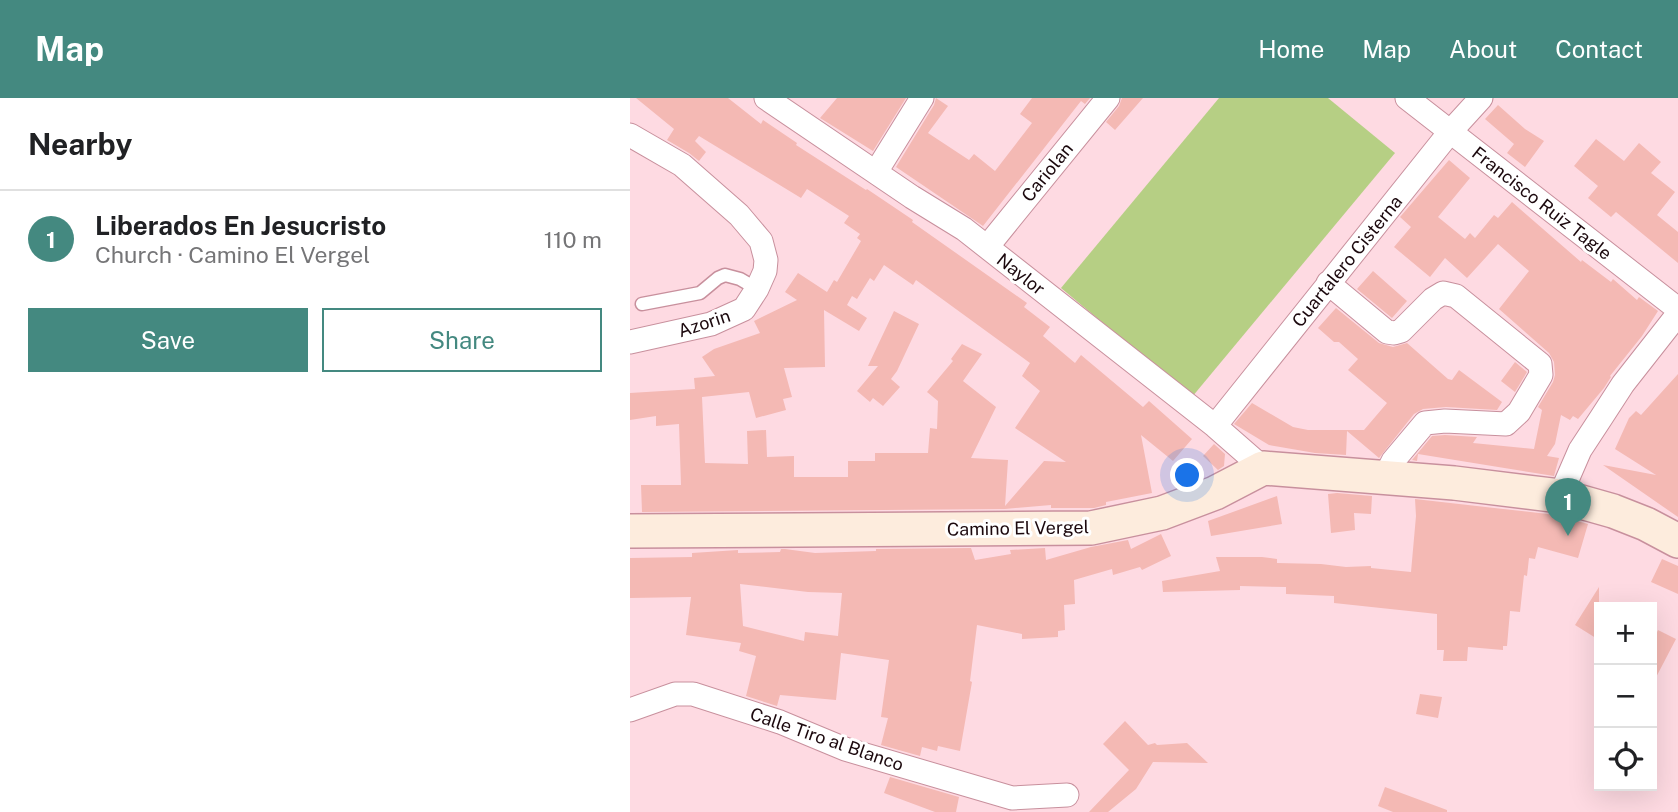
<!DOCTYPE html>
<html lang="en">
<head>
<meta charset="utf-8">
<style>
  body { margin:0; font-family:"Public Sans",sans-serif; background:#f6f6f6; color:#202124 }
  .controls { position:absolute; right:21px; bottom:21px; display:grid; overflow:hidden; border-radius:0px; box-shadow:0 7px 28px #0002 }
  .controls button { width:63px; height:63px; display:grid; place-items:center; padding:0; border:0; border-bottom:2px solid #e0e0e0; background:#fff; color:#202124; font:35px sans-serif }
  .you { position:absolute; left:558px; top:378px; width:24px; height:24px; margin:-18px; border:5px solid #fff; border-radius:50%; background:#1a73e8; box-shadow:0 0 0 10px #1a73e833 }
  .badge { display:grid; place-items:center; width:46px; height:46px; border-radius:50%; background:#448980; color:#fff; font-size:23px; font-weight:700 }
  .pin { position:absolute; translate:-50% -58px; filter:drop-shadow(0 2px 4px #0008) }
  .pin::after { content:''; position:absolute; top:37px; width:24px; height:21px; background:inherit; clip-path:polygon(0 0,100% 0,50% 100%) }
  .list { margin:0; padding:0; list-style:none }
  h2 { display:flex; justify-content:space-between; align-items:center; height:91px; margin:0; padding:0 28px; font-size:30px }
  h2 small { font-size:23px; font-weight:400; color:#757577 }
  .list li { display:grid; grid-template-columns:46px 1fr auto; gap:21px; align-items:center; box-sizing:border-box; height:98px; padding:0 28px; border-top:2px solid #e0e0e0 }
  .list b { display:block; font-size:26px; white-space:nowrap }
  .list p { margin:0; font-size:23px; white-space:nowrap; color:#757577 }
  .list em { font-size:23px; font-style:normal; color:#757577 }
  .actions { display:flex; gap:14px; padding:21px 28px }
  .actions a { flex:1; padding:16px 0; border:2px solid #448980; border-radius:0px; text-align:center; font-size:24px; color:#448980 }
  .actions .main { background:#448980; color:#fff }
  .icon { flex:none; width:38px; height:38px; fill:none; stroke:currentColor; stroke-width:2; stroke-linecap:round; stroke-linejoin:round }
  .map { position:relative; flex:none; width:1048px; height:714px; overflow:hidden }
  header { display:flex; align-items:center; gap:42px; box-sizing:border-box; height:98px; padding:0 35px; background:#448980; color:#fff }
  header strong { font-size:33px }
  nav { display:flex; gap:38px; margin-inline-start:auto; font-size:24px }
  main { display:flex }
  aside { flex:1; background:#fff }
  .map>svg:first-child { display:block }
</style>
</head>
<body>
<header>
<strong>Map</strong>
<nav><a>Home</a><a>Map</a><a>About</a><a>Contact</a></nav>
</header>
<main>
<aside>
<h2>Nearby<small></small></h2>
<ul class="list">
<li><span class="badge">1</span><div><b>Liberados En Jesucristo</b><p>Church · Camino El Vergel</p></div><em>110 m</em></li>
</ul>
<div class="actions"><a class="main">Save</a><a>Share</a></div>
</aside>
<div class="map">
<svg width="1048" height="714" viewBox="0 0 1048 714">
  <rect width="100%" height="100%" fill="#fedae2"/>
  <path fill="#b6cf84" d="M589,0H698L765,55L562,299L431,190Z"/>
  <path fill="#f4b9b4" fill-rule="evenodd" d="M6,0H98L131,26L133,22L167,45L166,47L236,92L237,91L283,122L282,124L397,205L394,209L420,229L413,238L445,265L451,257L513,309L519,303L562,341L543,363L511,337L522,395L476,404V407L464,410H421V407L375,411L12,414L11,387H51L49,326L26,328V318L0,322V295L65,291L64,280L85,278L72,259L84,251L130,235L124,223L167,202L155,194L168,175L197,194L204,182L207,184L231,143L227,140L230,136L214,125L219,118L177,91L171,100L69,38L65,43L76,54L69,63L59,55L37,42L44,31ZM254,167L283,187L286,182L400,265L392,278L410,293L385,330L436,364L414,363L375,408L378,362L341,360L366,309L333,283L352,256L332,246L321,261L323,263L297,294L308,303L307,331L300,330L298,355H245V363H218V379H164V358L137,359L136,332L117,333L118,366L75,365L72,299L119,294L126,320L156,312L153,301L162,299L154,270L195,269L194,212L229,233L237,220L217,207L222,198L227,201L240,180L244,183Z
    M207,0H276L243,53L190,20Z
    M306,0L318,8L298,35L339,62L344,56L365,73L402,25L390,16L402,0H460L455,6L451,3L353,128L266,69L304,7Z
    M492,0H513L485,32L476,24L489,8Z
    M868,7L895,31L914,43L895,69L877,55L884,46L855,21Z
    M966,41L994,63L1009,45L1031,64L1021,75L1045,94L1027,117L1048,134V165L986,114L981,119L958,100L968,88L944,68Z
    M819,62L840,80L808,119L835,141L840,135L845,140L864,117L868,120L882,104L951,164L952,162L981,184L983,181L1007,202L1009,199L1028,213L1012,238L980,278L981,279L974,290L948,321L943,318L940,322L931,317L925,346L917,358L929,360L924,378L788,356L787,363L782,362L802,338L815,337L847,339L843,345L904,351L912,312L908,309L923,284L925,277L924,264L919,255L869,211L899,173L868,146L837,180L815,160L800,179L764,149L781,129L770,119Z
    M743,173L777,203L762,220L727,191Z
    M706,210L749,245L763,249L777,245L818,281L822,282L829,272L872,304L867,312L816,309L793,311L784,316L749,360L717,333L716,357L685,355L639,347L604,326L622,305L663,329L678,332H734L757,305L718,272L728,261L709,244H704L688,230Z
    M264,213L289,226L267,273L261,281L270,289L253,308L243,300L240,304L227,293L248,268H238Z
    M885,264L897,274L885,294L871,283Z
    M1048,276V419L973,367L1026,377L985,351L999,320L1006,313L1011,317Z
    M584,346L595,356L594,368L588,372L573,358Z
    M707,395L742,398L741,416L724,415L725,432L701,435L698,396Z
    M647,398L652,426L581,438L578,423Z
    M785,401L926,417L958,426L948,460L908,449L905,461L899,460L897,478L894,477L890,514L880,513L877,548H873V552L838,549L837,563H813L814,552H807V516L704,505V498L656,496V489L610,488V492L533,494L532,483L590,473L586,459H632L647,461V465L691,466L716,469L741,468V470L781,474L786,418Z
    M531,436L541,458L512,472L510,469L483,477L482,471L444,482L445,506L434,507L435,532L428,533V539L392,541V536L347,527L340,583L342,584L330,653L308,648L307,653L292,649L290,658L251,647L258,620L251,619L259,562L211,555L206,602L150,597L147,608L116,598L126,558L109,553L111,545L56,537L61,499L0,500V460L62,459V455L108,452V455L150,454L151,451H155L185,455L246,453V451L341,450L345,462L381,456L380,452L415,450L416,462L461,449L498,442L501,451ZM110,486L178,494L212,495L208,538L175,534L174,543L113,528Z
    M1032,461L1048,468V496L1021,484Z
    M969,489V542L945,527Z
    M1028,532L1046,541L1022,587V544Z
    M790,596L812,599L808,620L786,616Z
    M495,623L518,647L525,645L527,647L557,645L578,665L523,664L506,691L478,714H459L499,672L473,646Z
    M260,679L329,699L326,714H305L254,695Z
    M755,689L817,712V714H763L748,708Z"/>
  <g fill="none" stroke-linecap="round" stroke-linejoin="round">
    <defs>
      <path id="lane" d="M12,206L70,195L88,180L95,177L110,181L127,191"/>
      <path id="street" d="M136,0L282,99L334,131L585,328L633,370
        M777,0L1048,211
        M0,37L52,67L109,117L131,143L136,162L135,173L127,191L114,211L81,226L0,244
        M246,74L292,0
        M357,149L478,0
        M698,185L757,234L764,235L771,233L803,201L813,195L826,198L910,266L911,277L889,314L876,326L815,323L795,325L763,363L755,379
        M585,328L820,34L851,0
        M930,398L950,352L971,320L993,286L1048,216
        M0,612L45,596H63L150,624L215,651L382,700L437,697"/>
      <path id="secondary" d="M0,433L461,430L532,415L585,395L633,370L824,385L930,398L983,413L1016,426L1048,443"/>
    </defs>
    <use href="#lane" stroke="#c8909d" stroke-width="15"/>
    <use href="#street" stroke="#c8909d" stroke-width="25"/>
    <use href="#secondary" stroke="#c8909d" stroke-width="36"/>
    <use href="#lane" stroke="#fff" stroke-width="12"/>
    <use href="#street" stroke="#fff" stroke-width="23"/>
    <use href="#secondary" stroke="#fdecdd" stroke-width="33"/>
  </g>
  <g text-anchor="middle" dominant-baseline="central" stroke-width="6" stroke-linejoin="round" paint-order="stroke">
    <g font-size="18" fill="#1b080d" stroke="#fff">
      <text transform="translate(417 74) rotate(-51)">Cariolan</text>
      <text transform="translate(912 105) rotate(38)">Francisco Ruiz Tagle</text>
      <text transform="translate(717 163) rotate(-51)">Cuartalero Cisterna</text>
      <text transform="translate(391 176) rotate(38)">Naylor</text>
      <text transform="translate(74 225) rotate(-18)">Azorin</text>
      <text transform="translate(388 430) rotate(-1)">Camino El Vergel</text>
      <text transform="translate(197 641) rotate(19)">Calle Tiro al Blanco</text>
    </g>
  </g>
</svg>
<div class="controls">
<button>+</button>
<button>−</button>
<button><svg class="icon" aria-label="locate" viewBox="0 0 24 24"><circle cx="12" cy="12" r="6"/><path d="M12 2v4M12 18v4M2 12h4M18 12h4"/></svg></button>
</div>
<div class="you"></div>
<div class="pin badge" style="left:938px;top:438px">1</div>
</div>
</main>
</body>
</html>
